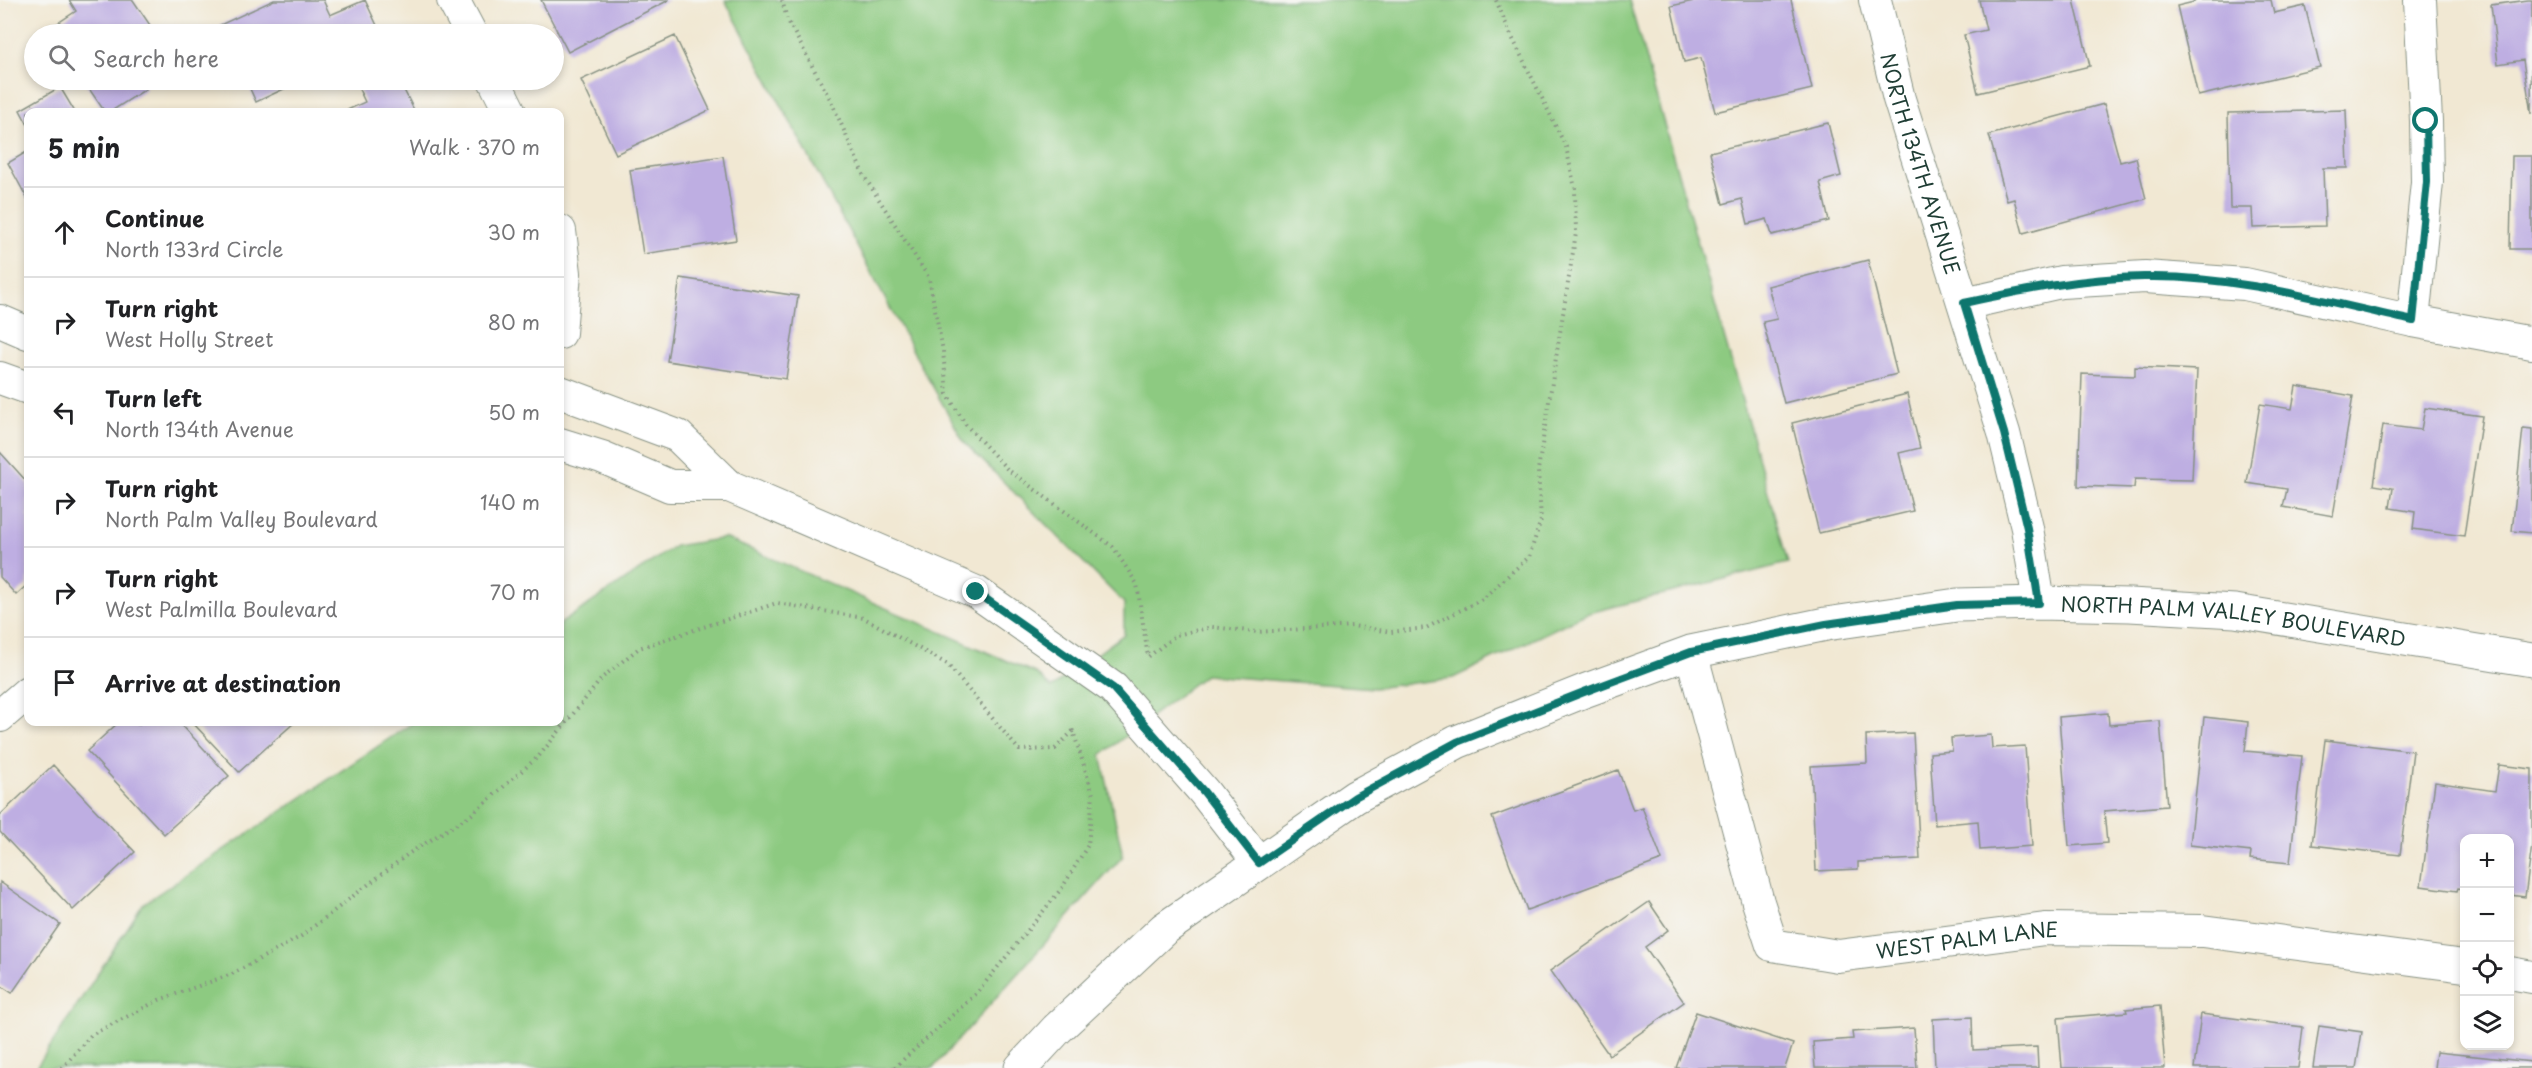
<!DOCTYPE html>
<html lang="en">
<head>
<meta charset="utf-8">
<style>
  body { margin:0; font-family:"Playpen Sans",sans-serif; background:#f2f2f2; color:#202124 }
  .controls { position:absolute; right:18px; bottom:18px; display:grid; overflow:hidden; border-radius:12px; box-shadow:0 3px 9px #0003 }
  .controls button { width:54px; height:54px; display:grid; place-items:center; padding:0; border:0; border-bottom:2px solid #e0e0e0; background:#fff; color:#202124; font:30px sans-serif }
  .stop { position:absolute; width:18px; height:18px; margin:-14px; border:4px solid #0f766e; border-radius:50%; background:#fff }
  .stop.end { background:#0f766e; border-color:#fff; box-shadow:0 2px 6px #0008 }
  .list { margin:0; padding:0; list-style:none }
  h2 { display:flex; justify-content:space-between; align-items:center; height:78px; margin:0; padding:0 24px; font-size:26px }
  h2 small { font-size:20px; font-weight:400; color:#757577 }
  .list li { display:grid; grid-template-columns:39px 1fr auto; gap:18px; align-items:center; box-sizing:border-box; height:90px; padding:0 24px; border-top:2px solid #e0e0e0 }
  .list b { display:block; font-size:22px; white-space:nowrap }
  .list p { margin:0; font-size:20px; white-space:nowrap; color:#757577 }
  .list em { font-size:20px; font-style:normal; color:#757577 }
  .icon { flex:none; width:33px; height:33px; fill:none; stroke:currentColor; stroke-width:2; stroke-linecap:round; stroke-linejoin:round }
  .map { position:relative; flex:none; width:2532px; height:1068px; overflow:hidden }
  .search { position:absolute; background:#fff; box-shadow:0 3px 9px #0003; left:24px; top:24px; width:540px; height:66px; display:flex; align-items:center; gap:15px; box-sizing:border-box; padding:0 21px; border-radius:33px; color:#757577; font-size:22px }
  .panel { position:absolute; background:#fff; box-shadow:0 3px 9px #0003; left:24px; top:108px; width:540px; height:618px; border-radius:12px }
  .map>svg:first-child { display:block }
</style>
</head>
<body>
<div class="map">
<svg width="2532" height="1068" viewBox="0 0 2532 1068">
  <rect width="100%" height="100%" fill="#f6f6f2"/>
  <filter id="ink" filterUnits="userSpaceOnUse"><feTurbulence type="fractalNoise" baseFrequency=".0167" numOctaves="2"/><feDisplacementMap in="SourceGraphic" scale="12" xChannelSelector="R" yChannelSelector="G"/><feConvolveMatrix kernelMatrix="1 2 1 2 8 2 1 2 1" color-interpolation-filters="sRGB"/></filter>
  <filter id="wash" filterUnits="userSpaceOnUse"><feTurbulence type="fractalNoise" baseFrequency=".008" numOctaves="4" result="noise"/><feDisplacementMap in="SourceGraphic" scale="24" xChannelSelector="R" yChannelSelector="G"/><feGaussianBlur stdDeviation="1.35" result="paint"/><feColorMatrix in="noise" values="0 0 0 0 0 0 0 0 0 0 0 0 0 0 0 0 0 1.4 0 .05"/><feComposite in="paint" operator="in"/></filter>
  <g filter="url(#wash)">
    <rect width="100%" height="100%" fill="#f1e8d3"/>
    <path fill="#8dca81" stroke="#56845a" stroke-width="1.5" d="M725,0H1629L1788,563L1585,614L1453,678L1374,688L1205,675L1101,755L1123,856L933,1068H36L143,904L414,722H560V624L675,546L725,538L1037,674L1051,688L1124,634V603L964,442L920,364Z"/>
    <g id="blocks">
      <path fill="#beaee2" d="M69,0H133L156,34H53L49,29L76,11Z
        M274,0H323L330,15L365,0L381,34H225L220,25Z
        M541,0H669L568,52Z
        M1698,0H1791L1812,89L1715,112L1701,58L1684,62L1671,6Z
        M1979,0H2074L2090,66L1978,93L1964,35L1986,30Z
        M2193,0H2271L2274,13L2305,6L2320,67L2198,96L2177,6L2194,2Z
        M2528,0H2532L2531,114L2523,60L2498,64L2491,5Z
        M675,36L710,110L616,154L581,80Z
        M83,80H140L146,89L110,112H105Z
        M246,80H303L256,102Z
        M370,80H399L415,112H343L365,102L357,85Z
        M60,87L75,112H28V125L20,110Z
        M2104,104L2120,162L2136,158L2146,199L2023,233L2014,199L2007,201L1989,135Z
        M2346,110L2348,168H2323L2325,226L2253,228L2252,208H2230L2228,113Z
        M1828,123L1841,176L1820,182L1829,221L1772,235L1767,219L1748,224L1742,199L1723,204L1710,152Z
        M28,151V200L8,163Z
        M723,156L736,240L643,254L630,170Z
        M2512,156H2532V249H2510Z
        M1868,260L1897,374L1784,403L1763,322L1777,319L1768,286Z
        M680,278L798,296L786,379L667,361Z
        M2135,367L2197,370L2192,480L2135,479L2134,488L2078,486L2082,374L2135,376Z
        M2296,386L2353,396L2333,516L2283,507L2287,489L2247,483L2260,404L2292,409Z
        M1907,394L1920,448L1899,453L1913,511L1819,533L1792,423Z
        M2425,408L2482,416L2464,536L2413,529L2415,512L2390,508L2393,488L2374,485L2383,425L2421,430Z
        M2523,428L2532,429V533L2512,531Z
        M0,452L28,483V584L16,595L0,577Z
        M2108,713L2109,725L2160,721L2167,806L2104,811L2107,843L2069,846L2059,717Z
        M2204,717L2248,722L2245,751L2302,756L2290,863L2250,859L2251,852L2190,845Z
        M119,722H135L138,725L142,722H179L229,776L164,834L87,751Z
        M192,722H295L239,772Z
        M1913,733L1920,859L1858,862V869L1816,871L1811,766L1867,763L1866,735Z
        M1991,735L1992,748L2025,746L2032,846L1980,850L1978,821L1935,825L1930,753L1952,751L1951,738Z
        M2325,740L2413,751L2400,855L2312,845Z
        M53,765L135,852L73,910L0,832V815Z
        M2499,765L2532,769V845L2525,897L2510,895V838H2464V889L2458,888L2457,891L2421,886L2435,782L2495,791Z
        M1618,770L1633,810L1642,807L1662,860L1527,910L1492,817Z
        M0,882L60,924L12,993L0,985Z
        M1649,902L1668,930L1645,947L1684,1002L1609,1055L1550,971Z
        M2160,1006L2165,1068H2062L2058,1018L2127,1012L2126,1009Z
        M1696,1012L1793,1044L1785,1068H1676Z
        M2201,1014L2303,1027L2298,1068H2194Z
        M1972,1017L1973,1050L2037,1047L2038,1068H1935L1933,1019Z
        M2319,1026L2362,1032L2356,1068H2313Z
        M1914,1028L1917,1068H1815L1813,1042L1853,1039L1852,1032Z
        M2436,1052L2532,1062V1068H2434Z"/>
    </g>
  </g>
  <g filter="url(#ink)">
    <use href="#blocks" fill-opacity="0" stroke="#889284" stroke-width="1.5"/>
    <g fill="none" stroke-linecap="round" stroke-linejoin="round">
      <defs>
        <g id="street">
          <path d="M453,0L471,34"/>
          <path id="s1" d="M1875,0L1899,99L2004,433L2027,528L2039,603"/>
          <path d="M494,80L510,112"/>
          <path d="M560,231L565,273L560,333"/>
          <path d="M1964,304L2061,282L2145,277L2245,284L2413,321L2532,343"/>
          <path d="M0,321L28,333"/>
          <path d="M2413,321L2427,182L2426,121L2420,0"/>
          <path d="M0,378L28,388"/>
          <path d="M560,392L678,436L729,486"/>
          <path d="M560,444L602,457L670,486H729L976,592L1113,688L1204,792L1259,863"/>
          <path id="s2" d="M1691,652L1758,902L1772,945L1838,956L2045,929L2202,931L2464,966"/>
          <path d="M0,716L28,692"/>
          <path d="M2510,973L2532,977"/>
        </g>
        <g id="secondary">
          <path id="s3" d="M1021,1068L1057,1029L1164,929L1355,797L1457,742L1584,691L1691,652L1826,624L1957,605L2039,603L2130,605L2235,611L2532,660"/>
        </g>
      </defs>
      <use href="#street" stroke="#889284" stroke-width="34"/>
      <use href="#secondary" stroke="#889284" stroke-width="35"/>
      <path stroke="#889284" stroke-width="4" stroke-dasharray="1.5 4.5" stroke-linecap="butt" d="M782,0L787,19L831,101L864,176L929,278L943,351L947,394L966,425L1007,469L1113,547L1137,584L1148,657L1176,635L1212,627L1257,632L1353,626L1391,632L1426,628L1482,599L1529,557L1541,520L1538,470L1576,233L1575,188L1566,147L1509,31L1496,0
        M62,1068L91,1035L159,1000L232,974L300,937L408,854L472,814L539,756L603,677L639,648L777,603L864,618L947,664L1019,750L1055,749L1073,731L1093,794L1088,845L1062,888L976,994L894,1068"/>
      <use href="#street" stroke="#fff" stroke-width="32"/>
      <use href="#secondary" stroke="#fff" stroke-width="33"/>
    </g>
  </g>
  <g fill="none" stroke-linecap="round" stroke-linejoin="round" filter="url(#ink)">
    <path stroke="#0f766e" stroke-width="8" d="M976,592L1113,688L1204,792L1259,863L1355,797L1457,742L1584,692L1691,652L1826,624L1957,605L2039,603L2027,528L2004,433L1964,303C2024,290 2081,278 2144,277C2235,275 2324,301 2413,321L2427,182L2426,121"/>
  </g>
  <g text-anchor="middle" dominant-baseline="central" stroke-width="6" stroke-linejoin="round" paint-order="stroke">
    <g font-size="20" fill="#1f3d34" stroke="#f6f6f2">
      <text stroke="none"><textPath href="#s1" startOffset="170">NORTH 134TH AVENUE</textPath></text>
      <text stroke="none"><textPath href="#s3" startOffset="1346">NORTH PALM VALLEY BOULEVARD</textPath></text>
      <text stroke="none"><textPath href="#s2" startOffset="501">WEST PALM LANE</textPath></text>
    </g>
  </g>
</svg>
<div class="controls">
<button>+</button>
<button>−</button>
<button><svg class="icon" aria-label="locate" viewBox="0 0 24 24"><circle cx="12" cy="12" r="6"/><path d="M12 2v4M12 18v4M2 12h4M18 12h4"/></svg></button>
<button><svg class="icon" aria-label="layers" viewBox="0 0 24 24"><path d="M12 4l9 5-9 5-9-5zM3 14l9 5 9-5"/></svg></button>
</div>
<div class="stop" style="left:2426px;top:121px"></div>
<div class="stop end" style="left:976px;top:592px"></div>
<div class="search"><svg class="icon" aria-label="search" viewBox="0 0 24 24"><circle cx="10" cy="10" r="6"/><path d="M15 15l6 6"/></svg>Search here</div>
<section class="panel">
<h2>5 min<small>Walk · 370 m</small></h2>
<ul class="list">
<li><svg class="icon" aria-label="ahead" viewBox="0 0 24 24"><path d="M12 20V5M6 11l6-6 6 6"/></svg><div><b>Continue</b><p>North 133rd Circle</p></div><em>30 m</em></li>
<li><svg class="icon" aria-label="right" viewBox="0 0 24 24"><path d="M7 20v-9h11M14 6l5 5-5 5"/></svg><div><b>Turn right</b><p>West Holly Street</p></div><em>80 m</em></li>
<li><svg class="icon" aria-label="left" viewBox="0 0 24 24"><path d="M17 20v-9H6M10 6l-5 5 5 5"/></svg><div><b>Turn left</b><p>North 134th Avenue</p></div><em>50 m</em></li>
<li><svg class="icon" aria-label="right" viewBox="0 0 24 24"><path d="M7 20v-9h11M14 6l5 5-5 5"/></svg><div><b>Turn right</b><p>North Palm Valley Boulevard</p></div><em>140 m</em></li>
<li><svg class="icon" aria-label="right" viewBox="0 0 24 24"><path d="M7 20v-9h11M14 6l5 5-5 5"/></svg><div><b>Turn right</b><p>West Palmilla Boulevard</p></div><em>70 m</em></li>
<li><svg class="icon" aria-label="arrive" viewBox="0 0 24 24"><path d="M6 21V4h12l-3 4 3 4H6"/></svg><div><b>Arrive at destination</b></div></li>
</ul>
</section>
</div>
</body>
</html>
